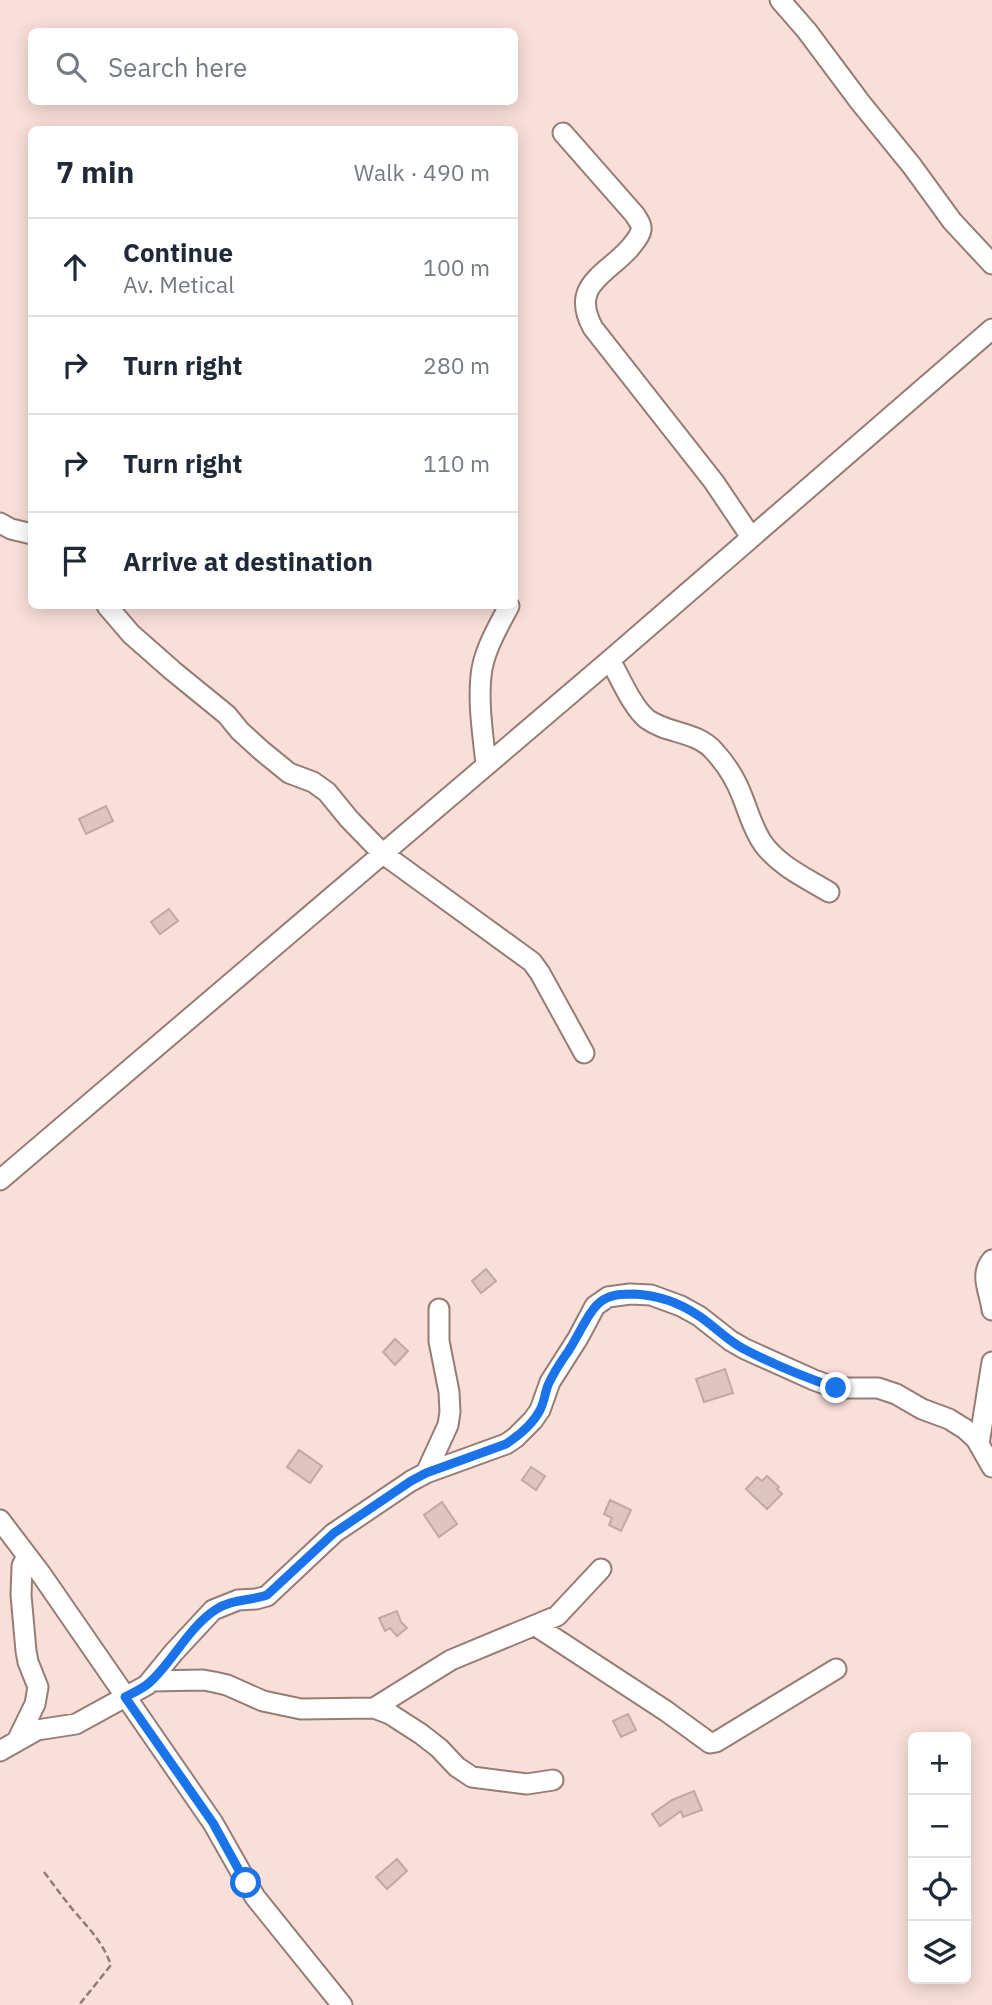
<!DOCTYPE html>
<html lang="en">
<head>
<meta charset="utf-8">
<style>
  body { margin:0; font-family:"IBM Plex Sans",sans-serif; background:#f2f2f3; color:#1f2937 }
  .controls { position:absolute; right:21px; bottom:21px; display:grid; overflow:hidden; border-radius:10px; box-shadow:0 4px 18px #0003 }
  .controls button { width:63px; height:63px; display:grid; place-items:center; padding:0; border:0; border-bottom:2px solid #e0e1e3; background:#fff; color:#1f2937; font:35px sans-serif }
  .stop { position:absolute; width:21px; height:21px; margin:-16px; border:5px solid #1a73e8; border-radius:50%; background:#fff }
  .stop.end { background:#1a73e8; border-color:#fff; box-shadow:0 2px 7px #0008 }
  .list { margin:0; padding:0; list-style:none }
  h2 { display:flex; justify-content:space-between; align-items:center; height:91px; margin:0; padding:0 28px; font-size:30px }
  h2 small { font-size:23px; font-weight:400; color:#747a83 }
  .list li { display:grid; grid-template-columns:46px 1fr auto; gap:21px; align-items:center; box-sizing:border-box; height:98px; padding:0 28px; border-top:2px solid #e0e1e3 }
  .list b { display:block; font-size:26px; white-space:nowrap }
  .list p { margin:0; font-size:23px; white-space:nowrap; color:#747a83 }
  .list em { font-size:23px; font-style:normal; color:#747a83 }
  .icon { flex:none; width:38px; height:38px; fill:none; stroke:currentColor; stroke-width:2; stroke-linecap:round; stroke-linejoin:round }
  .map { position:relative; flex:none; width:992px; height:2005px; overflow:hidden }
  .search { position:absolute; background:#fff; box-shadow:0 4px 18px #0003; left:28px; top:28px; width:490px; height:77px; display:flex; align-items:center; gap:18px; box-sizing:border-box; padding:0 24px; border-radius:10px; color:#747a83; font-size:26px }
  .panel { position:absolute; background:#fff; box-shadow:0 4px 18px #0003; left:28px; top:126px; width:490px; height:483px; border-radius:10px }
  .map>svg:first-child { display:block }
</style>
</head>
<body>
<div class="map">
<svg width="992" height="2005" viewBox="0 0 992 2005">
  <rect width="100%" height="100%" fill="#fadfd8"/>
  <path fill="#dfc5be" stroke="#c2a8a2" stroke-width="2" d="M106,806L113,821L86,834L79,819Z
    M169,909L178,921L160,934L151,922Z
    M486,1269L496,1281L481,1293L472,1281Z
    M395,1339L408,1351L395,1365L383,1352Z
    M725,1369L733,1393L704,1402L696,1379Z
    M299,1450L322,1466L310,1483L287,1467Z
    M531,1467L545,1476L536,1490L522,1480Z
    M767,1476L779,1487L777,1489L782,1494L767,1509L746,1489L757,1477L762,1481Z
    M610,1500L631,1510L621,1531L609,1525L612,1518L604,1514Z
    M442,1502L457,1524L439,1537L424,1515Z
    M397,1611L401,1622L407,1628L397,1636L390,1628L385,1631L379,1618Z
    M628,1714L636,1730L621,1737L613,1721Z
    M694,1791L702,1810L683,1817L681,1811L660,1826L652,1814L672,1800Z
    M397,1859L407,1871L387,1889L376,1877Z"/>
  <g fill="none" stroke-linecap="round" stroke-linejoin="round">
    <defs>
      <path id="minor" d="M780,0L807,31L860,102L912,166L952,221L992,264
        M563,133L635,215C638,220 642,225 641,230C640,237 633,244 629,249C604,276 570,286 593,328L714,482L751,537
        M0,523L11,529L32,534
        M107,606L131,634L173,671L227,715L240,731L262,751L289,773L313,782L327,792L349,819L382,853L532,962L540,973L584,1053
        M610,660C620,677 632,707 647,719C667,734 697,731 714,751C726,764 736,780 742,796C749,813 753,830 764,845C781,867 806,878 829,892
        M486,764C483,735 478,705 481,676C483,652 498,627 509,606
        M0,1180L610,660L992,329
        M992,1260C979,1275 990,1292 992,1310
        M979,1444L992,1362
        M426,1473L448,1425L450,1412L449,1392L439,1341V1309
        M0,1520L41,1574L213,1823L255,1897L342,2005
        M536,1626L666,1711L710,1743L716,1742L836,1669
        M151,1681L203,1680L214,1682L227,1685L263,1701L301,1709L374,1708L390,1714L421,1734L439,1748L457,1767L472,1777L527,1784L553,1780
        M374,1708L451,1660L557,1616L601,1569
        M17,1741L35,1704L38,1687L28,1662L26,1651L21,1595L22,1566L27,1556
        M0,1751L37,1730L76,1724L147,1685L174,1652L213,1610L238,1600L256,1599L267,1596L334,1533L411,1481L426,1473L506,1444L515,1438L533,1420L540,1410L550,1382L578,1338L595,1306L608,1297L630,1294L651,1295L681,1306L699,1316L731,1341L745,1349L814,1380L836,1388H878L896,1394L922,1409L949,1419L965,1429L976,1439L992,1467"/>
    </defs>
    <use href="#minor" stroke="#957d76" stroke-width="23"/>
    <path stroke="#8e7c77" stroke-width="2.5" stroke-dasharray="7 3.5" stroke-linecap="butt" d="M44,1872C54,1885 63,1898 74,1911C90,1930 102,1941 111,1965L79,2005"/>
    <use href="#minor" stroke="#fff" stroke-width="19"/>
  </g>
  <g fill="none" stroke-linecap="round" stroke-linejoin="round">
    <path stroke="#1a73e8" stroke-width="9" d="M246,1883L213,1823L125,1697C133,1693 142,1689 149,1683C172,1663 188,1628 215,1610C231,1599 249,1601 267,1595L334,1533L411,1481L426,1473L506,1444C518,1436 533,1424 540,1410C544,1403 545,1393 548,1385C553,1374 560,1363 567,1353C577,1339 590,1307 603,1300C612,1294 624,1294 634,1294C657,1295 680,1303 699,1316C714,1326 726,1339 742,1348C772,1364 804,1377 836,1388"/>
  </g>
</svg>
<div class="controls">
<button>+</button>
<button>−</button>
<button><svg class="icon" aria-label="locate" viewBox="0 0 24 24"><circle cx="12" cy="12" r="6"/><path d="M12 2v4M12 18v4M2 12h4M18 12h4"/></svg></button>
<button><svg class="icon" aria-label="layers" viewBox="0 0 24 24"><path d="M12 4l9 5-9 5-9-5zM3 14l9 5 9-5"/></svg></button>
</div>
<div class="stop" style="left:246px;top:1883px"></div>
<div class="stop end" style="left:836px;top:1388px"></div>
<div class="search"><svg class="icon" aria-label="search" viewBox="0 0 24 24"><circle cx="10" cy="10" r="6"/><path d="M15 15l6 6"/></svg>Search here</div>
<section class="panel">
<h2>7 min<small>Walk · 490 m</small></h2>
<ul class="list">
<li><svg class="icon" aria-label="ahead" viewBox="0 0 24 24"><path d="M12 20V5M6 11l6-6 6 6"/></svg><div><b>Continue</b><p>Av. Metical</p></div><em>100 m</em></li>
<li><svg class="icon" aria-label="right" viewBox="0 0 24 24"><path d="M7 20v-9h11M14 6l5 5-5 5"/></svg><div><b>Turn right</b></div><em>280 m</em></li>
<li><svg class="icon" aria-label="right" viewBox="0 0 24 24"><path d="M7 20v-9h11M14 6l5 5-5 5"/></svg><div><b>Turn right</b></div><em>110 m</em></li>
<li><svg class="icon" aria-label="arrive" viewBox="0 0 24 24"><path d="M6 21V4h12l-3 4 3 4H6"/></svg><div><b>Arrive at destination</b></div></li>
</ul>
</section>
</div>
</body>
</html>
